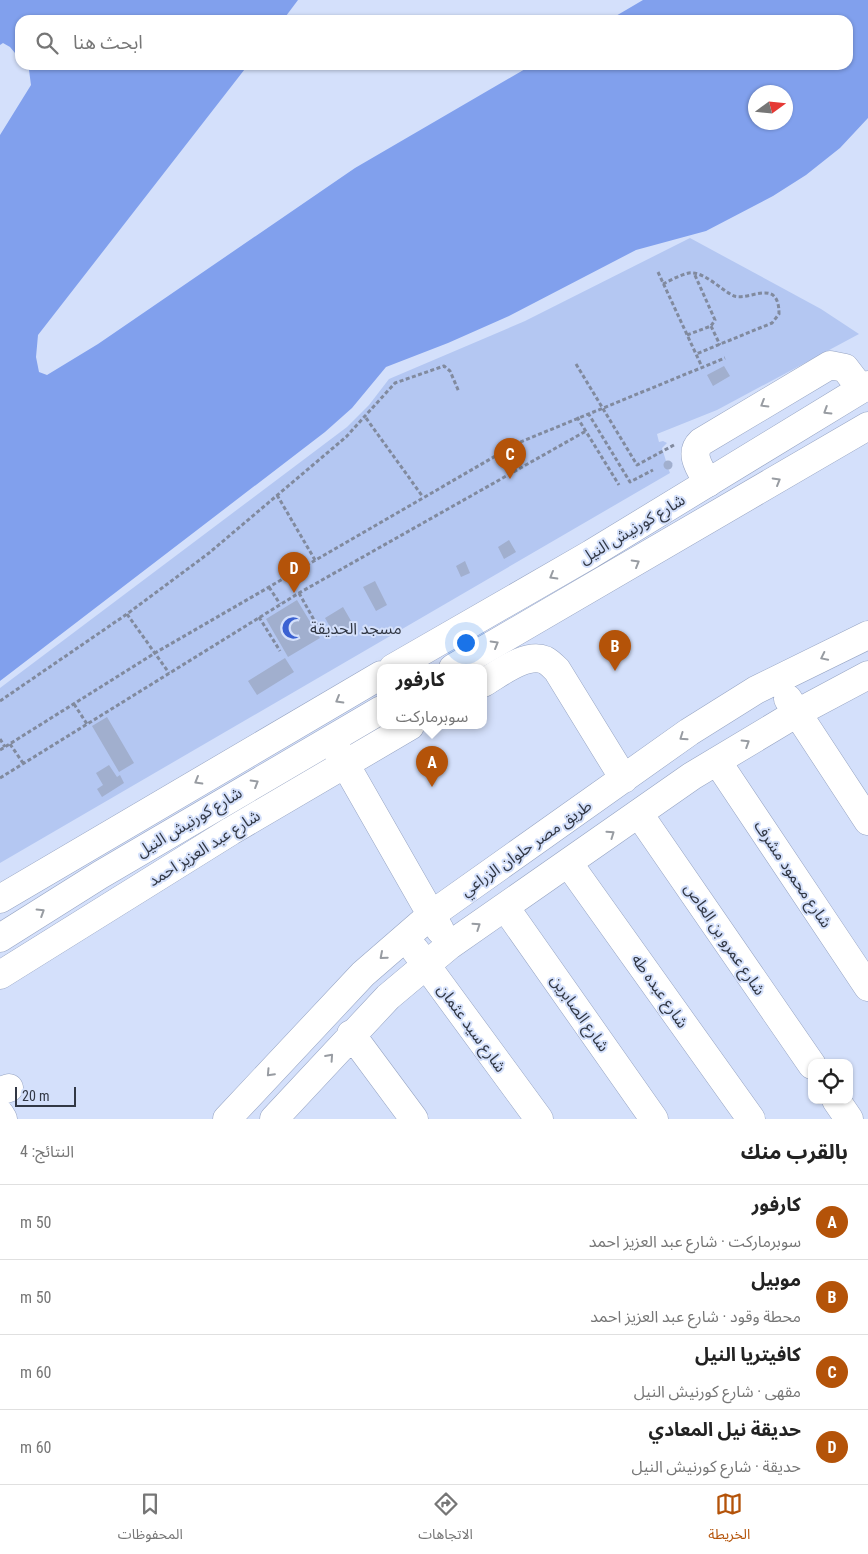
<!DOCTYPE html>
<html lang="ar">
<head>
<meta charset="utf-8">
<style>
  body { margin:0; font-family:"Roboto Condensed","Noto Sans Arabic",sans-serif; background:#f2f2f2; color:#222; direction:rtl }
  .controls { position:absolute; right:15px; bottom:15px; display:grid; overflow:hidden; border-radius:10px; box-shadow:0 1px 4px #0004 }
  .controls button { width:45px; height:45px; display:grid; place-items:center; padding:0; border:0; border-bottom:1px solid #e0e0e0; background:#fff; color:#222; font:25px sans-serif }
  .compass { position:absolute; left:748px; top:85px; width:45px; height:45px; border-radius:50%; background:#fff; box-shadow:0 1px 4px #0004; rotate:75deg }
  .scale { position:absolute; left:15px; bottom:12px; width:61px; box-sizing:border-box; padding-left:5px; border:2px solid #323845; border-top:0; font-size:14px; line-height:18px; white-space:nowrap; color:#323845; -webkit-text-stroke:4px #d4e0fb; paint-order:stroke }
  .you { position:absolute; left:465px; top:642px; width:18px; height:18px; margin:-12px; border:4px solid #fff; border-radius:50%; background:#1a73e8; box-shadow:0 0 0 8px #1a73e833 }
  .badge { display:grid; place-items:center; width:32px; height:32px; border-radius:50%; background:#b45309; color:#fff; font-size:16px; font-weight:700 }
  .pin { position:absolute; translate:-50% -41px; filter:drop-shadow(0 1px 2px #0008) }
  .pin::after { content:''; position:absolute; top:26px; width:18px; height:15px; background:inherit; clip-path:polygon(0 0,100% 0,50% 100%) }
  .popup { position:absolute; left:377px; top:664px; width:110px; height:65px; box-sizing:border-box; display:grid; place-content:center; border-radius:10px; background:#fff; filter:drop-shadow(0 1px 4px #0005); font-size:16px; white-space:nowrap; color:#767676 }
  .popup b { font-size:19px; color:#222 }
  .popup::after { content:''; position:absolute; left:50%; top:100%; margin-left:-10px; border:10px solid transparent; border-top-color:#fff }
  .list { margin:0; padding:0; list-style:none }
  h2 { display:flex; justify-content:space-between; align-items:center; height:65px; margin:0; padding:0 20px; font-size:21px }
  h2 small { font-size:16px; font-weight:400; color:#767676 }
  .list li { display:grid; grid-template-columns:32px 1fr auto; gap:15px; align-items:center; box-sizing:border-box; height:75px; padding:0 20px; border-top:1px solid #e0e0e0 }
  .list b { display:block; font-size:19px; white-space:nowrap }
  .list p { margin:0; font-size:16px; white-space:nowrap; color:#767676 }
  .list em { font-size:16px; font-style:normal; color:#767676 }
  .icon { flex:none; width:28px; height:28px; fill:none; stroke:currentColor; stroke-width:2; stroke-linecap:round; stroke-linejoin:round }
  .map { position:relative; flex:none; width:868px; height:1119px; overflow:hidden; direction:ltr }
  .search { position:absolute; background:#fff; box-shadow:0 1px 4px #0004; left:15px; right:15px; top:15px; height:55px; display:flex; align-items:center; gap:12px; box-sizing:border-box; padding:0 18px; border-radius:15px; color:#767676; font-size:19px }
  .sheet { height:365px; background:#fff }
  nav { display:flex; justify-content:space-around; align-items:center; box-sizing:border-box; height:70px; border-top:1px solid #e0e0e0; background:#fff; font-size:14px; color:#767676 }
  nav a { display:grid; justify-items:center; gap:2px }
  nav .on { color:#b45309 }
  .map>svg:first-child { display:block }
</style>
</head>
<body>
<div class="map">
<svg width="868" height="1119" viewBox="0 0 868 1119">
  <rect width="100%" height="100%" fill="#d4e0fb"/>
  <path fill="#b4c7f2" d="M690,238L821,309L859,334L717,410L657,434L659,442L663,441L667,443L662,448L666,461L673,463L668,468L670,473L0,863V688L347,427L369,405L389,379L525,321Z"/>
  <path fill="#81a0ed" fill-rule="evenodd" d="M0,0H298L283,20H20V59L10,47L3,43L0,45Z
    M643,0H868V118L840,148L806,175L773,196L706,231L636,250L509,316L448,343L386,367L352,408L325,432L0,681V135L31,85L29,70L25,65H248L38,335L36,357L39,372L47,375L98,344L355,168L532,65H848V20H609ZM756,92H786V122H756Z"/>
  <path fill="#a1afce" d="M724,366L730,376L713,386L707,375Z
    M663.5 465a4.5 4.5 0 1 1 9 0a4.5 4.5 0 1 1-9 0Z
    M509,540L516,552L504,559L498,547Z
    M295,555L298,561L283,570L280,564Z
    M465,561L470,573L461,577L456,566Z
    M375,581L387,605L376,611L363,587Z
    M297,600L320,638L288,657L266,619Z
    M343,607L354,626L336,637L325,618Z
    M285,658L294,672L257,695L248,681Z
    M107,717L134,763L119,772L92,726Z
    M109,765L117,777L120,775L124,783L102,797L97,789L103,785L96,773Z"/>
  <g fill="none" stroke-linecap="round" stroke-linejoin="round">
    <defs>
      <path id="minor" d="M708,483C701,470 688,454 701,442L830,365L845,368L861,389
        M483,683C499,674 526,652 545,660C549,662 554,667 557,670L624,779
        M788,699L868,821
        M336,748L440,930
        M717,761L868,987
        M639,814L812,1065
        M569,864L751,1119
        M505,907L654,1119
        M415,950L539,1119
        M0,975L231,831L410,726
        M351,1034L414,1119
        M0,1091L9,1088
        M836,1100L849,1119
        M0,1114L3,1119
        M227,1119L363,974L431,915L689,732L756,690L868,635
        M274,1119L388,997L450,945L692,776L797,713L868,675"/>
      <path id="highway" d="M393,668L591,554L868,385
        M453,668L868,426
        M0,899L381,675
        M0,938L100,875L381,710"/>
    </defs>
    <use href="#minor" stroke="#96a4c3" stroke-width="29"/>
    <use href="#highway" stroke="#96a4c3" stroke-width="29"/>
    <path stroke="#818a9e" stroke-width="3" stroke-dasharray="4 2.5" stroke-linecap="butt" d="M658,272L702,367
      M663,284C671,280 680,275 689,273C704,271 721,290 734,296C750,301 779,277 779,314L772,323L696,354
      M711,326L720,345
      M687,335L711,326L715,320L694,273
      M576,364L637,465L674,445
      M588,413L630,482L653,470
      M577,417L619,485
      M366,418L423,497
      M277,495L315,560
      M269,587L280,604
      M299,593L319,629
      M127,614L169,673
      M259,617L280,651
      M0,701L127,614L209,553L346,437L395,383L444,366L450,371L459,392
      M74,704L87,724
      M0,739L5,747
      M10,744L23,763
      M0,750L155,653L518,443L725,358
      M0,778L299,593L586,431"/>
    <use href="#minor" stroke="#fff" stroke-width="28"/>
    <use href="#highway" stroke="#fff" stroke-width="28"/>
  </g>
  <defs><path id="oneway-chevron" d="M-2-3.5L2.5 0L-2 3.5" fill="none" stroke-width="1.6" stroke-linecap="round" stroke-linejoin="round" transform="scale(1.25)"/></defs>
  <g stroke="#989ca2">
    <use href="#oneway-chevron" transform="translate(764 404) rotate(149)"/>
    <use href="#oneway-chevron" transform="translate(827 411) rotate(148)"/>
    <use href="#oneway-chevron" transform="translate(777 481) rotate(-30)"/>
    <use href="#oneway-chevron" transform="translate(636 563) rotate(-30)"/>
    <use href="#oneway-chevron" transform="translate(553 576) rotate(150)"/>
    <use href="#oneway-chevron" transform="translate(495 644) rotate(-30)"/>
    <use href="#oneway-chevron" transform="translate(824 657) rotate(154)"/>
    <use href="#oneway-chevron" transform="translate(339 700) rotate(150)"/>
    <use href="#oneway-chevron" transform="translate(683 737) rotate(145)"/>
    <use href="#oneway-chevron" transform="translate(746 743) rotate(-32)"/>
    <use href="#oneway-chevron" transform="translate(198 781) rotate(150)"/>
    <use href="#oneway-chevron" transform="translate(255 783) rotate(-31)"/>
    <use href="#oneway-chevron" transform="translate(611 834) rotate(-35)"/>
    <use href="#oneway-chevron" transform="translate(41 912) rotate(-32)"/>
    <use href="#oneway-chevron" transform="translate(477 926) rotate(-34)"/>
    <use href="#oneway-chevron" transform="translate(383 956) rotate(139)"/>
    <use href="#oneway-chevron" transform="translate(330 1057) rotate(-48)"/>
    <use href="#oneway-chevron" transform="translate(270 1073) rotate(133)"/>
  </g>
  <defs>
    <symbol id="mosque-bare" viewBox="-9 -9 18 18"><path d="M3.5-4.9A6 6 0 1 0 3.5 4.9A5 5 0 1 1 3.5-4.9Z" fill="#3b61d2" stroke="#d4e0fb" stroke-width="2.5" paint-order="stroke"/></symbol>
  </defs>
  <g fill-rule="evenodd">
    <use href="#mosque-bare" x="277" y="612" width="32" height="32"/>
  </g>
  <g text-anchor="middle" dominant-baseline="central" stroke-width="4" stroke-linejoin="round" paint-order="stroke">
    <g font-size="16" fill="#323845" stroke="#d4e0fb">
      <text transform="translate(632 529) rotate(-31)">شارع كورنيش النيل</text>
      <text transform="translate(189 822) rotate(-31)">شارع كورنيش النيل</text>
      <text transform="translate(204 848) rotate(-32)">شارع عبد العزيز احمد</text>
      <text transform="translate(526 848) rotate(-35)">طريق مصر حلوان الزراعي</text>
      <text transform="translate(793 874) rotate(56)">شارع محمود مشرف</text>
      <text transform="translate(725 939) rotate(56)">شارع عمرو بن العاص</text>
      <text transform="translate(660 991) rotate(55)">شارع عبده طه</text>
      <text transform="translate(580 1013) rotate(55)">شارع الصابرين</text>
      <text transform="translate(472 1028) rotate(54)">شارع سيد عثمان</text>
    </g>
    <g font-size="16" fill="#323845" stroke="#d4e0fb" text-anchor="start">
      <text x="310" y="628">مسجد الحديقة</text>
    </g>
  </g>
</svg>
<div class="controls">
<button><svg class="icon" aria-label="locate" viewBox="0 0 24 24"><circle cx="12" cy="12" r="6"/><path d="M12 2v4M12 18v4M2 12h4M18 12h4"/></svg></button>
</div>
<svg class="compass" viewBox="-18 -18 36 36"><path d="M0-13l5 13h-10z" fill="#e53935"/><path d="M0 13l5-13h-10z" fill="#767676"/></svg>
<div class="scale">20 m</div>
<div class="you"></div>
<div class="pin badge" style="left:432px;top:787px">A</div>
<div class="popup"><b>كارفور</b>سوبرماركت</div>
<div class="pin badge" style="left:615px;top:671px">B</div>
<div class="pin badge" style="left:510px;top:479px">C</div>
<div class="pin badge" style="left:294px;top:593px">D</div>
<div class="search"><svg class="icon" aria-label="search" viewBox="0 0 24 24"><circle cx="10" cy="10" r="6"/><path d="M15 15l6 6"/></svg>ابحث هنا</div>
</div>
<section class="sheet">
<h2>بالقرب منك<small>النتائج: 4</small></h2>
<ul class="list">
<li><span class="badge">A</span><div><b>كارفور</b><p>سوبرماركت · شارع عبد العزيز احمد</p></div><em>50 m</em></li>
<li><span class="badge">B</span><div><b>موبيل</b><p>محطة وقود · شارع عبد العزيز احمد</p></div><em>50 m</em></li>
<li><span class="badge">C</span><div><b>كافيتريا النيل</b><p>مقهى · شارع كورنيش النيل</p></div><em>60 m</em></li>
<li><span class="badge">D</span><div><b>حديقة نيل المعادي</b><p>حديقة · شارع كورنيش النيل</p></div><em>60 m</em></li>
</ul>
</section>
<nav>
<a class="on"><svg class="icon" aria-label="map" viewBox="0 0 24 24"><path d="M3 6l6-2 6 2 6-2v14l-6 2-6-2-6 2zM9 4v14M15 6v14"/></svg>الخريطة</a>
<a><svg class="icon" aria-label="directions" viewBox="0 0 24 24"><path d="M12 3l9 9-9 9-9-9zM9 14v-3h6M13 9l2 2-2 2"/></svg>الاتجاهات</a>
<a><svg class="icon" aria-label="saved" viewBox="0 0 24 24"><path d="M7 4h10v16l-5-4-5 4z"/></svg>المحفوظات</a>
</nav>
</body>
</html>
